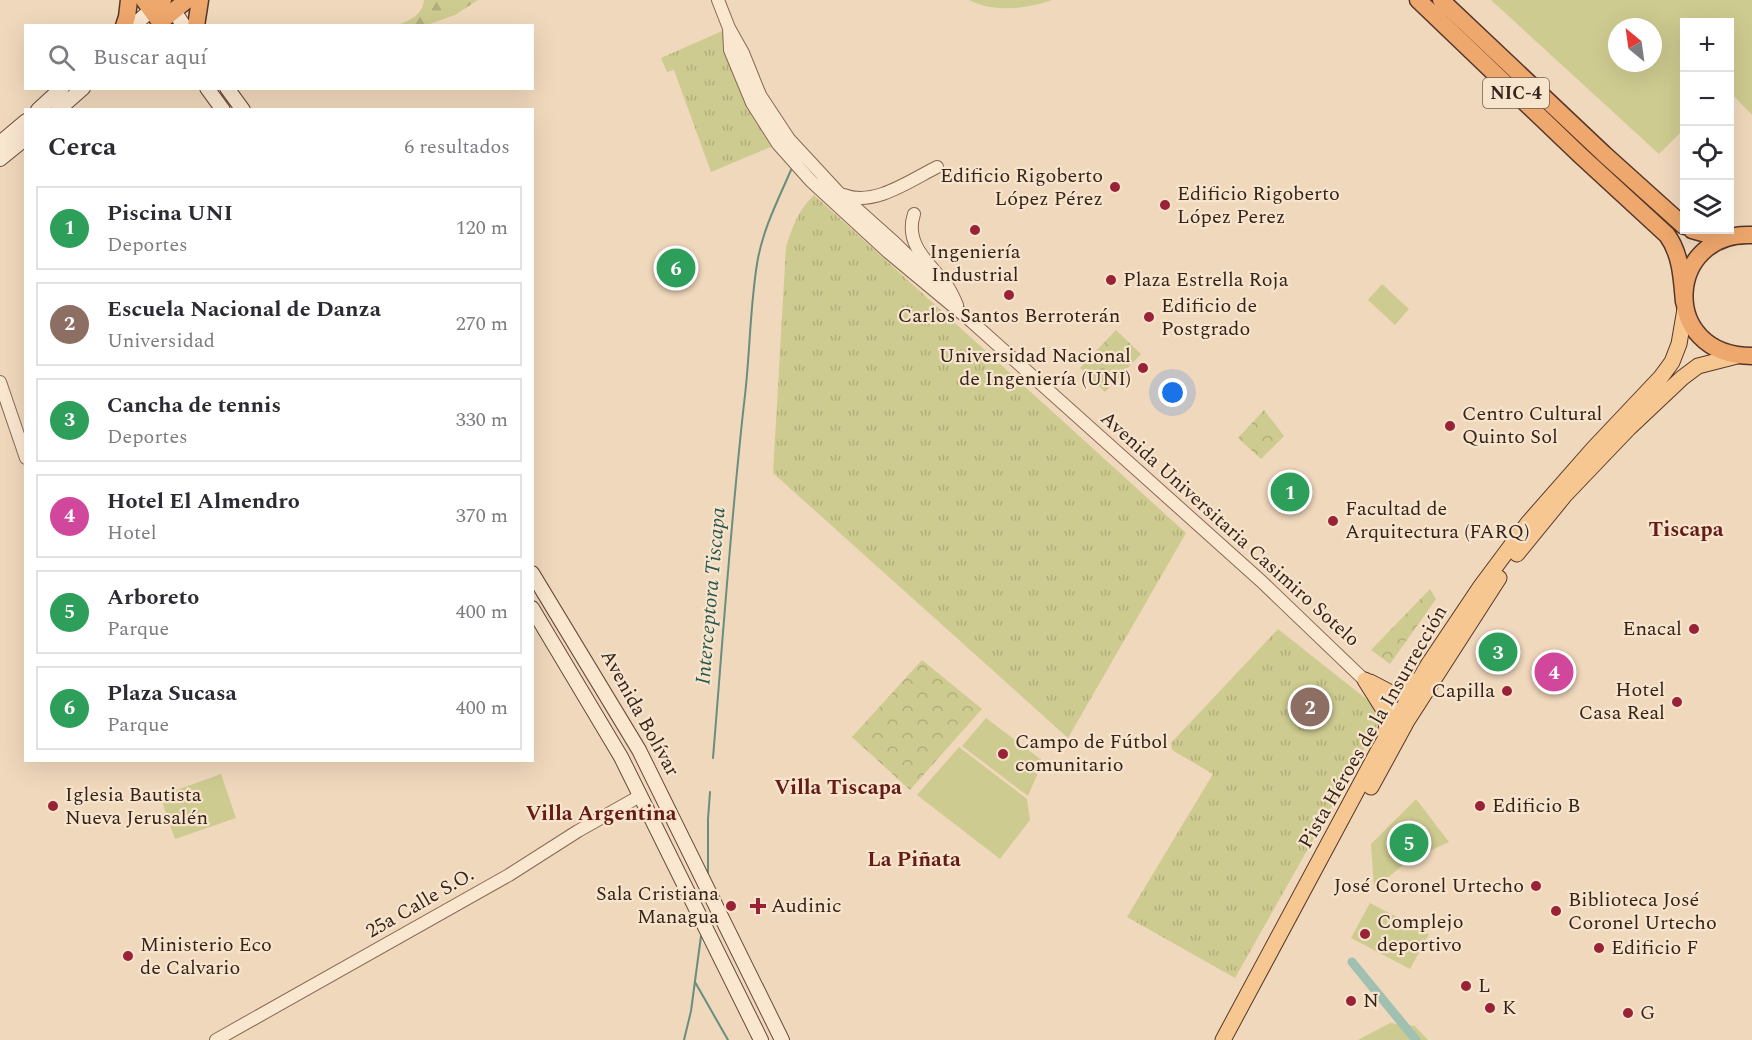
<!DOCTYPE html>
<html lang="es">
<head>
<meta charset="utf-8">
<style>
  body { margin:0; font-family:Spectral,serif; background:#f7f7f7; color:#2b2b33 }
  .controls { position:absolute; right:18px; top:18px; display:grid; overflow:hidden; border-radius:0px; box-shadow:0 6px 24px #0002 }
  .controls button { width:54px; height:54px; display:grid; place-items:center; padding:0; border:0; border-bottom:2px solid #e1e1e2; background:#fff; color:#2b2b33; font:30px sans-serif }
  .compass { position:absolute; left:1608px; top:18px; width:54px; height:54px; border-radius:50%; background:#fff; box-shadow:0 6px 24px #0002; rotate:331deg }
  .you { position:absolute; left:1173px; top:393px; width:21px; height:21px; margin:-15px; border:4px solid #fff; border-radius:50%; background:#1a73e8; box-shadow:0 0 0 9px #1a73e833 }
  .badge { display:grid; place-items:center; width:39px; height:39px; border-radius:50%; background:#b45309; color:#fff; font-size:20px; font-weight:700 }
  .pin { position:absolute; translate:-50% -50%; border:3px solid #fff; box-shadow:0 2px 6px #0006 }
  .list { margin:0; padding:0; list-style:none }
  h2 { display:flex; justify-content:space-between; align-items:center; height:78px; margin:0; padding:0 24px; font-size:26px }
  h2 small { font-size:20px; font-weight:400; color:#7c7c81 }
  .list li { display:grid; grid-template-columns:39px 1fr auto; gap:18px; align-items:center; box-sizing:border-box; height:84px; margin:0 12px 12px; padding:0 12px; border:2px solid #e1e1e2; border-radius:0px }
  .list b { display:block; font-size:22px; white-space:nowrap }
  .list p { margin:0; font-size:20px; white-space:nowrap; color:#7c7c81 }
  .list em { font-size:20px; font-style:normal; color:#7c7c81 }
  .icon { flex:none; width:33px; height:33px; fill:none; stroke:currentColor; stroke-width:2; stroke-linecap:round; stroke-linejoin:round }
  .map { position:relative; flex:none; width:1752px; height:1040px; overflow:hidden }
  .search { position:absolute; background:#fff; box-shadow:0 6px 24px #0002; left:24px; top:24px; width:510px; height:66px; display:flex; align-items:center; gap:15px; box-sizing:border-box; padding:0 21px; border-radius:0px; color:#7c7c81; font-size:22px }
  .panel { position:absolute; background:#fff; box-shadow:0 6px 24px #0002; left:24px; top:108px; width:510px; height:654px; border-radius:0px }
  .map>svg:first-child { display:block }
</style>
</head>
<body>
<div class="map">
<svg width="1752" height="1040" viewBox="0 0 1752 1040">
  <defs>
    <pattern id="grass-tufts" width="24" height="20" patternUnits="userSpaceOnUse" patternTransform="scale(1.5)"><rect width="24" height="20" fill="#cecb90"/><path d="M3 7l-1-3M5 7V3M7 7l1-3M15 17l-1-3M17 17v-4M19 17l1-3" fill="none" stroke="#b2ae7c"/></pattern>
    <pattern id="forest-firs" width="22" height="20" patternUnits="userSpaceOnUse" patternTransform="scale(1.5)"><rect width="22" height="20" fill="#cecb90"/><path d="M5 1l3.5 6h-7zM16 11l3.5 6h-7z" fill="#b2ae7c"/></pattern>
    <pattern id="park-crowns" width="20" height="18" patternUnits="userSpaceOnUse" patternTransform="scale(1.5)"><rect width="20" height="18" fill="#cecb90"/><path d="M2 6a3 3 0 1 1 6 0M12 15a3 3 0 1 1 6 0" fill="none" stroke="#b2ae7c"/></pattern>
    <pattern id="water-ripples" width="26" height="14" patternUnits="userSpaceOnUse" patternTransform="scale(1.5)"><rect width="26" height="14" fill="#a0c0b2"/><path d="M2 4q2-2 4 0t4 0M15 11q2-2 4 0t4 0" fill="none" stroke="#839c90"/></pattern>
  </defs>
  <rect width="100%" height="100%" fill="#f0d8bc"/>
  <path fill="url(#grass-tufts)" d="M729,28L778,144L711,172L674,70L667,72L661,58Z
    M814,195L1186,533L1068,738L773,473L786,247C792,227 799,209 814,195Z
    M1278,629L1379,709L1382,718L1235,978L1127,917L1213,774L1172,750L1171,743Z"/>
  <path fill="url(#forest-firs)" d="M424,0H478L455,15L427,25H398C411,20 422,15 424,0Z"/>
  <path fill="url(#park-crowns)" d="M1116,330L1141,354L1105,392L1080,368Z
    M1264,410L1284,436L1261,459L1238,438Z
    M1430,589L1436,599L1390,664L1371,650Z
    M922,660L982,709L910,790L852,737Z"/>
  <path fill="#cecb90" fill-rule="evenodd" d="M969,0H1052C1027,9 994,13 969,0Z
    M1491,0H1752V115L1730,92V22H1684V129L1659,154ZM1617,27H1653V63H1617Z
    M1382,284L1409,309L1395,325L1368,300Z
    M1493,631L1518,657L1503,672L1477,646Z
    M986,718L1043,761L1028,796L962,746Z
    M959,747L1027,799L1030,820L1000,859L917,795Z
    M221,774L236,818L175,839L160,796Z
    M1416,799L1449,842L1410,860L1374,888L1371,844Z
    M1370,903L1429,934L1410,969L1351,938Z
    M1390,1023L1415,1026L1428,1040H1358Z"/>
  <path fill="url(#water-ripples)" stroke="#688e7f" stroke-width="1.5" d="M1298,474L1307,483L1282,509L1273,501Z"/>
  <g fill="none" stroke-linecap="round" stroke-linejoin="round">
    <path stroke="#688e7f" stroke-width="2" d="M713,758C723,637 731,516 745,395C750,352 750,307 757,264C762,231 778,200 791,170
      M708,877V819L710,792
      M695,982L728,1040
      M684,1040L691,1011L701,936"/>
    <path stroke="#a0c0b2" stroke-width="9" d="M1352,962L1416,1040"/>
    <defs>
      <path id="tertiary" d="M718,0L729,28L743,53L760,95L789,139L839,193L895,243L946,293
        M729,28L730,50L752,103L778,144L811,181L888,252L971,321L1261,581L1405,719
        M844,195C874,207 911,180 937,167
        M914,214C904,244 929,263 946,284C951,291 954,298 957,305
        M0,382L26,458
        M216,1040L509,875L578,831L640,796"/>
      <path id="secondary" d="M174,11L184,26
        M133,26L151,10
        M207,88L223,110
        M227,88L243,110
        M38,110L62,88
        M58,110L83,88
        M0,143L26,121
        M0,159L26,138
        M532,573L639,750L782,1040
        M532,608L621,757L761,1040"/>
      <path id="primary" d="M1517,554L1565,495L1629,428L1682,378L1698,366L1737,356
        M1365,680L1387,715L1388,721L1385,733
        M1370,682L1393,694L1404,691L1413,681
        M1371,787L1407,721L1499,578
        M1223,1040L1377,753L1428,665L1481,586L1528,523L1593,449L1661,377L1672,362L1679,344L1685,309"/>
      <path id="trunk" d="M144,0L160,22L187,0
        M1418,0L1580,155L1667,235C1681,254 1682,279 1684,302
        M1441,0L1604,154L1684,226
        M151,10L163,0
        M124,26L127,17L129,0
        M196,26L200,0
        M1692,230L1710,235H1730
        M1752,235C1666,231 1658,356 1752,356"/>
    </defs>
    <use href="#tertiary" stroke="#886855" stroke-width="14"/>
    <use href="#secondary" stroke="#694939" stroke-width="16"/>
    <use href="#primary" stroke="#55372a" stroke-width="17"/>
    <use href="#trunk" stroke="#55372a" stroke-width="19"/>
    <use href="#tertiary" stroke="#fae7d0" stroke-width="12"/>
    <use href="#secondary" stroke="#fae7d0" stroke-width="14"/>
    <use href="#primary" stroke="#f6c791" stroke-width="15"/>
    <use href="#trunk" stroke="#eea76c" stroke-width="16"/>
  </g>
  <g fill="#992236" stroke="#f7e4cc" stroke-width="2">
    <circle cx="1115" cy="187" r="6"/>
    <circle cx="1165" cy="205" r="6"/>
    <circle cx="975" cy="230" r="6"/>
    <circle cx="1111" cy="280" r="6"/>
    <circle cx="1009" cy="295" r="6"/>
    <circle cx="1149" cy="317" r="6"/>
    <circle cx="1143" cy="368" r="6"/>
    <circle cx="1450" cy="426" r="6"/>
    <circle cx="1333" cy="521" r="6"/>
    <circle cx="1694" cy="629" r="6"/>
    <circle cx="1507" cy="691" r="6"/>
    <circle cx="1677" cy="702" r="6"/>
    <circle cx="1003" cy="754" r="6"/>
    <circle cx="53" cy="806" r="6"/>
    <circle cx="1480" cy="806" r="6"/>
    <circle cx="1536" cy="886" r="6"/>
    <circle cx="731" cy="906" r="6"/>
    <path d="M755 897h6v6h6v6h-6v6h-6v-6h-6v-6h6z"/>
    <circle cx="1556" cy="911" r="6"/>
    <circle cx="1365" cy="934" r="6"/>
    <circle cx="1599" cy="948" r="6"/>
    <circle cx="128" cy="956" r="6"/>
    <circle cx="1466" cy="986" r="6"/>
    <circle cx="1351" cy="1001" r="6"/>
    <circle cx="1490" cy="1008" r="6"/>
    <circle cx="1628" cy="1013" r="6"/>
  </g>
  <g text-anchor="middle" dominant-baseline="central" stroke-width="4.5" stroke-linejoin="round" paint-order="stroke">
    <rect fill="#f7e4cc" stroke="#705e50" stroke-width="1.5" x="1483" y="78" width="66" height="30" rx="4.5"/>
    <g font-size="18" font-weight="bold" fill="#36241b">
      <text x="1516" y="93">NIC-4</text>
    </g>
    <g font-size="20" fill="#36241b" stroke="#f7e4cc" text-anchor="start">
      <text x="1103" y="176" text-anchor="end">Edificio Rigoberto<tspan x="1103" dy="23">López Pérez</tspan></text>
      <text x="1177" y="194">Edificio Rigoberto<tspan x="1177" dy="23">López Perez</tspan></text>
      <text x="975" y="252" text-anchor="middle">Ingeniería<tspan x="975" dy="23">Industrial</tspan></text>
      <text x="1123" y="280">Plaza Estrella Roja</text>
      <text x="1161" y="306">Edificio de<tspan x="1161" dy="23">Postgrado</tspan></text>
      <text x="1009" y="316" text-anchor="middle">Carlos Santos Berroterán</text>
      <text x="1131" y="356" text-anchor="end">Universidad Nacional<tspan x="1131" dy="23">de Ingeniería (UNI)</tspan></text>
      <text x="1462" y="414">Centro Cultural<tspan x="1462" dy="23">Quinto Sol</tspan></text>
      <text x="1345" y="509">Facultad de<tspan x="1345" dy="23">Arquitectura (FARQ)</tspan></text>
      <text x="1682" y="629" text-anchor="end">Enacal</text>
      <text x="1665" y="690" text-anchor="end">Hotel<tspan x="1665" dy="23">Casa Real</tspan></text>
      <text x="1495" y="691" text-anchor="end">Capilla</text>
      <text x="1015" y="742">Campo de Fútbol<tspan x="1015" dy="23">comunitario</tspan></text>
      <text x="65" y="795">Iglesia Bautista<tspan x="65" dy="23">Nueva Jerusalén</tspan></text>
      <text x="1492" y="806">Edificio B</text>
      <text x="1524" y="886" text-anchor="end">José Coronel Urtecho</text>
      <text x="719" y="894" text-anchor="end">Sala Cristiana<tspan x="719" dy="23">Managua</tspan></text>
      <text x="1568" y="900">Biblioteca José<tspan x="1568" dy="23">Coronel Urtecho</tspan></text>
      <text x="771" y="906">Audinic</text>
      <text x="1377" y="922">Complejo<tspan x="1377" dy="23">deportivo</tspan></text>
      <text x="140" y="945">Ministerio Eco<tspan x="140" dy="23">de Calvario</tspan></text>
      <text x="1611" y="948">Edificio F</text>
      <text x="1478" y="986">L</text>
      <text x="1363" y="1001">N</text>
      <text x="1502" y="1008">K</text>
      <text x="1640" y="1013">G</text>
    </g>
    <g font-size="20" fill="#36241b" stroke="#f7e4cc">
      <text transform="translate(1230 529) rotate(42)">Avenida Universitaria Casimiro Sotelo</text>
      <text transform="translate(640 713) rotate(61)">Avenida Bolívar</text>
      <text transform="translate(1373 727) rotate(-60)">Pista Héroes de la Insurrección</text>
      <text transform="translate(420 903) rotate(-30)">25a Calle S.O.</text>
    </g>
    <g font-size="21" font-weight="bold" fill="#651c18" stroke="#f7e4cc">
      <text x="1686" y="530">Tiscapa</text>
      <text x="838" y="788">Villa Tiscapa</text>
      <text x="601" y="814">Villa Argentina</text>
      <text x="914" y="860">La Piñata</text>
    </g>
    <g font-size="21" font-style="italic" fill="#29574d" stroke="#f7e4cc">
      <text transform="translate(711 596) rotate(-85)">Interceptora Tiscapa</text>
    </g>
  </g>
</svg>
<div class="controls">
<button>+</button>
<button>−</button>
<button><svg class="icon" aria-label="locate" viewBox="0 0 24 24"><circle cx="12" cy="12" r="6"/><path d="M12 2v4M12 18v4M2 12h4M18 12h4"/></svg></button>
<button><svg class="icon" aria-label="layers" viewBox="0 0 24 24"><path d="M12 4l9 5-9 5-9-5zM3 14l9 5 9-5"/></svg></button>
</div>
<svg class="compass" viewBox="-18 -18 36 36"><path d="M0-13l5 13h-10z" fill="#e53935"/><path d="M0 13l5-13h-10z" fill="#7c7c81"/></svg>
<div class="you"></div>
<div class="pin badge" style="left:1290px;top:492px;background:#2e9e5b">1</div>
<div class="pin badge" style="left:1310px;top:707px;background:#8d6e63">2</div>
<div class="pin badge" style="left:1498px;top:652px;background:#2e9e5b">3</div>
<div class="pin badge" style="left:1554px;top:672px;background:#d1479c">4</div>
<div class="pin badge" style="left:1409px;top:843px;background:#2e9e5b">5</div>
<div class="pin badge" style="left:676px;top:268px;background:#2e9e5b">6</div>
<div class="search"><svg class="icon" aria-label="search" viewBox="0 0 24 24"><circle cx="10" cy="10" r="6"/><path d="M15 15l6 6"/></svg>Buscar aquí</div>
<section class="panel">
<h2>Cerca<small>6 resultados</small></h2>
<ul class="list">
<li><span class="badge" style="background:#2e9e5b">1</span><div><b>Piscina UNI</b><p>Deportes</p></div><em>120 m</em></li>
<li><span class="badge" style="background:#8d6e63">2</span><div><b>Escuela Nacional de Danza</b><p>Universidad</p></div><em>270 m</em></li>
<li><span class="badge" style="background:#2e9e5b">3</span><div><b>Cancha de tennis</b><p>Deportes</p></div><em>330 m</em></li>
<li><span class="badge" style="background:#d1479c">4</span><div><b>Hotel El Almendro</b><p>Hotel</p></div><em>370 m</em></li>
<li><span class="badge" style="background:#2e9e5b">5</span><div><b>Arboreto</b><p>Parque</p></div><em>400 m</em></li>
<li><span class="badge" style="background:#2e9e5b">6</span><div><b>Plaza Sucasa</b><p>Parque</p></div><em>400 m</em></li>
</ul>
</section>
</div>
</body>
</html>
